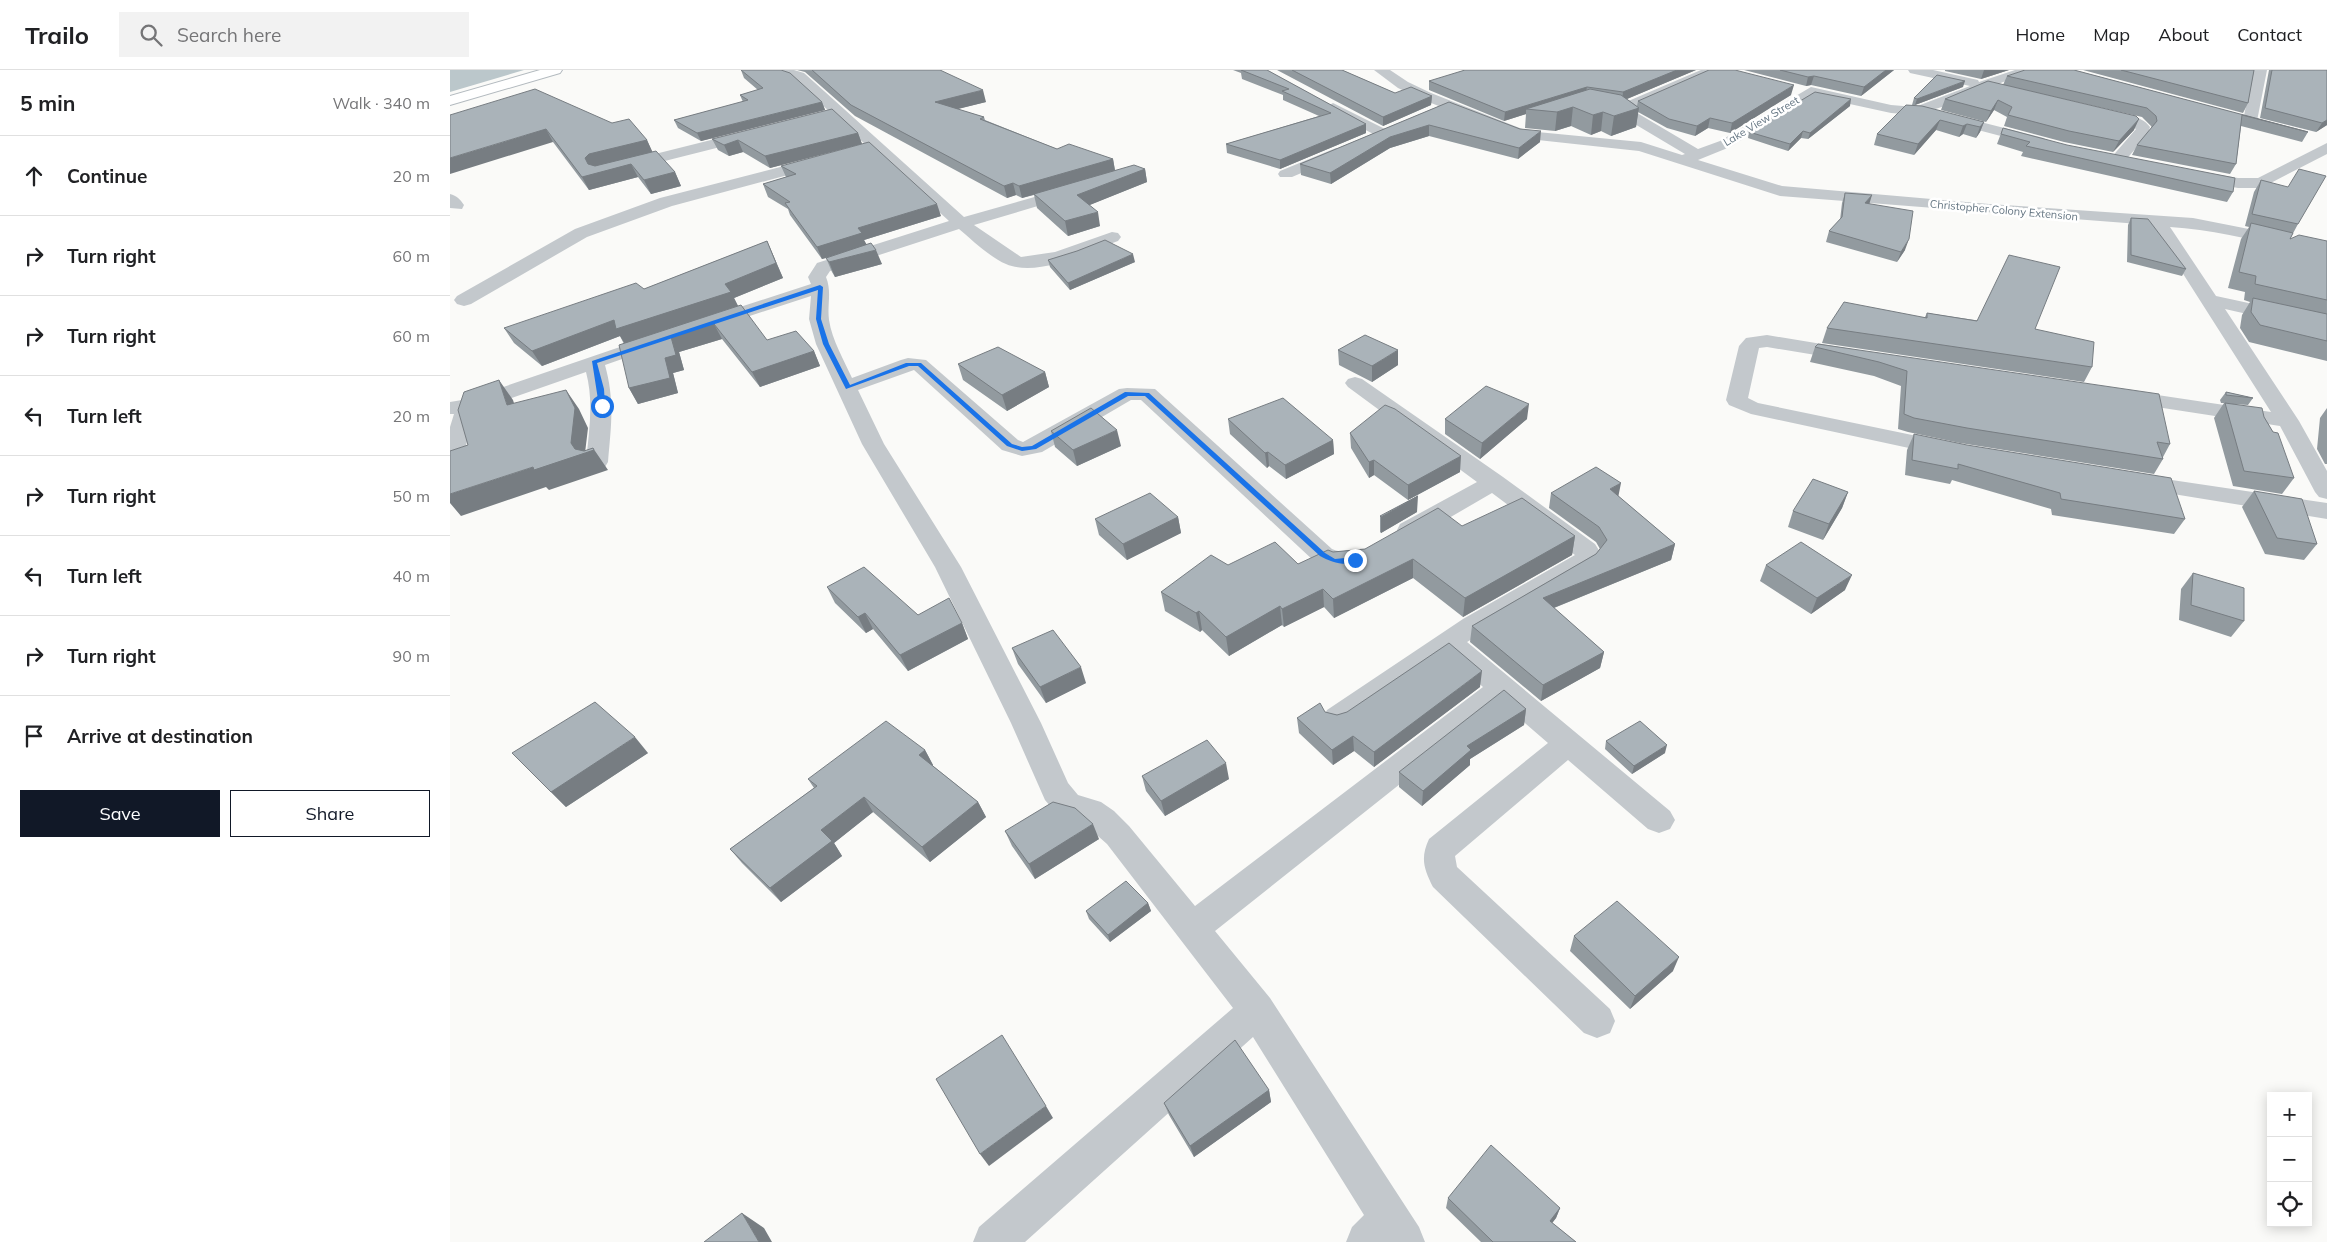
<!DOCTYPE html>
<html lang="en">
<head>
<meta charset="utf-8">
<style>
  body { margin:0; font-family:Mulish,sans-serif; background:#f2f2f2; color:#202124 }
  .controls { position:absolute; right:15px; bottom:15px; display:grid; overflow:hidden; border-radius:0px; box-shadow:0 2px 12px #0003 }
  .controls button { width:45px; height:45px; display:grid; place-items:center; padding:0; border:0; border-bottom:1px solid #e0e0e0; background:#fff; color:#202124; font:25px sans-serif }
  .stop { position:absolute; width:15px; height:15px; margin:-11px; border:4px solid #1a73e8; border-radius:50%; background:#fff }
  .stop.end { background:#1a73e8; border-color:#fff; box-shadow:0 1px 5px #0008 }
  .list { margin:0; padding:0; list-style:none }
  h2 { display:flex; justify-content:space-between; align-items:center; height:65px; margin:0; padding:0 20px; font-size:21px }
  h2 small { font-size:16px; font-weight:400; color:#757577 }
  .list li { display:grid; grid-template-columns:32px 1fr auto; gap:15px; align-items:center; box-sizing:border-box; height:80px; padding:0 20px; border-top:1px solid #e0e0e0 }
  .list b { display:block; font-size:19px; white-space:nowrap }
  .list em { font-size:16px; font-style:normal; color:#757577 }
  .actions { display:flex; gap:10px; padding:15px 20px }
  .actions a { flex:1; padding:11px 0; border:1px solid #111827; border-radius:0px; text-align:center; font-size:18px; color:#111827 }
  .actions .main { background:#111827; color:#fff }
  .icon { flex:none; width:28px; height:28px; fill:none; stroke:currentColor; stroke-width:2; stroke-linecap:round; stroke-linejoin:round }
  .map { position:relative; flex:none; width:1877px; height:1172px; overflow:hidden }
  header { display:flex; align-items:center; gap:30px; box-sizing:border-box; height:70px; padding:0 25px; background:#fff; border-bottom:1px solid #e0e0e0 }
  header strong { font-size:24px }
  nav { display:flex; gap:28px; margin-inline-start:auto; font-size:18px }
  .search { width:350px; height:45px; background:#f2f2f2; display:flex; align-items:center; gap:12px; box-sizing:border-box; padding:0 18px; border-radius:0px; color:#757577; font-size:19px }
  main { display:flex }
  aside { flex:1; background:#fff }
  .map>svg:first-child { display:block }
</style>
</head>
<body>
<header>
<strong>Trailo</strong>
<div class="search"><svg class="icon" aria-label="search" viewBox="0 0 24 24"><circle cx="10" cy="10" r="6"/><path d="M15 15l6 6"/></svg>Search here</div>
<nav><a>Home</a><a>Map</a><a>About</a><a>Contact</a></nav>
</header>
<main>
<aside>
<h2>5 min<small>Walk · 340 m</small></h2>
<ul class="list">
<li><svg class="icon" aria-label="ahead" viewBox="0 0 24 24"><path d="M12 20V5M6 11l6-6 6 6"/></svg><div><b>Continue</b></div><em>20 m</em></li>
<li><svg class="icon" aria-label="right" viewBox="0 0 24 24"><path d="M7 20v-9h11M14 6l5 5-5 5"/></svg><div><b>Turn right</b></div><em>60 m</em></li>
<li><svg class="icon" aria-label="right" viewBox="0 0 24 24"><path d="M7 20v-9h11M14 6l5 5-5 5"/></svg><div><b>Turn right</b></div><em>60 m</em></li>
<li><svg class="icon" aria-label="left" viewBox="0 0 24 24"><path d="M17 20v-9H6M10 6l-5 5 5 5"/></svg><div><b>Turn left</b></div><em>20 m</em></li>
<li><svg class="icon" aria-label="right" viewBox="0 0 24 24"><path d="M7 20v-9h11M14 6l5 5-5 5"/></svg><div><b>Turn right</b></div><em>50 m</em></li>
<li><svg class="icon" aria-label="left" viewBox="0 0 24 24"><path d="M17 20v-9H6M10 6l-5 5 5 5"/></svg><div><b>Turn left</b></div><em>40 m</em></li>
<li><svg class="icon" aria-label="right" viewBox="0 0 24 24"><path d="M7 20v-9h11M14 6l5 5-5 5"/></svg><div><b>Turn right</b></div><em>90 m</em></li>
<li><svg class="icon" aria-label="arrive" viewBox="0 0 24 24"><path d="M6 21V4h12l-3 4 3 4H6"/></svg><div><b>Arrive at destination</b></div></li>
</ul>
<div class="actions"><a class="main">Save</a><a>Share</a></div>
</aside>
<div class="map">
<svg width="1877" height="1172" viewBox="0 0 1877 1172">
  <rect width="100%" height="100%" fill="#fafaf8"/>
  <path fill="#bbc7cb" d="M0,0H74L0,22Z"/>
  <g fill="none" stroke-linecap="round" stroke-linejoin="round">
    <defs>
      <path id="secondary" d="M90,0H112L110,3L0,35V26Z"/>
    </defs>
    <use href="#secondary" stroke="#b3babf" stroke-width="2"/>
    <path fill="#c3c8cc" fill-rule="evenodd" d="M324,0H344L354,3L514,147L616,118H628L630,121L628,124L524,155L571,187L605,182L662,162L668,163L671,167L668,171C638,182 588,208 556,194C541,188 522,170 509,159L380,201L376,207C382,222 377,234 379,250C382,270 394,290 402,308L451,290L458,288L476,290L568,370L573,372L669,319L677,318L705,319L882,479C892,484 904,480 915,483L919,489L915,495L884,499L864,491L691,330H681L592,382L572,386L552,380L464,300L408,320L434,374L511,497L591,653L618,713L628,725L651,732L664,741L679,756L745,836L1033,617L998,586L897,656L887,659L877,656L873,648L877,640L1013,549L1125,485L1042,423L968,466L959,468L950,466L947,460L950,454L1027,412L898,317L895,313L898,309L905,307L912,309L1053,407L1145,474L1152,485L1142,498L1017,572L1220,741L1225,750L1220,759L1209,763L1198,759L1118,690L1005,786L1007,797L1160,939L1165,951L1160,963L1147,968L1134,963L983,817C974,799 970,788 979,769L1098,673L1052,633L765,861L820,928L969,1157L975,1172H896L902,1157L914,1145L803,967L575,1172H523L529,1157L783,938L657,774L631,751L607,744L595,730L561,653L485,497L412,374L366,274L359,249L361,226L260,259L253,257L250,253L253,249L361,214L358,207L367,193L499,151L344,9L326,3Z
      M924,0H940L958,12L981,23L1077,61L1191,72L1232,85L1235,84L1173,47L1167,38L1169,35L1251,0H1270L1268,3L1182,40L1248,79L1270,71L1361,17L1441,35L1465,37L1520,16L1460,3L1458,0H1483L1528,10L1529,12L1565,0H1587L1585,3L1553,12L1511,31L1466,45L1441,43L1363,26L1280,77L1248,90L1332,116L1539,134L1743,148L1814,162L1877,178V188C1825,176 1773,160 1720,157L1766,226L1877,250V262L1775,239L1849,351L1877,401V429L1869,427L1865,422L1830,356L1674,332L1666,331L1663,326L1666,321L1674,320L1821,342L1702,155L1330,126L1189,81L1070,68L971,29L948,18Z
      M1803,0H1817L1807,51L1800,55L1793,51Z
      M883,33L937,60L940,63L937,66H927L878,40L876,37Z
      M1652,39C1666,42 1691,44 1700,57L1698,64L1674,92H1662L1660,89L1686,59L1669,51L1647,46L1645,43L1647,40Z
      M1495,43L1594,68L1597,71L1589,76L1490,50L1488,47Z
      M301,60L306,62L309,65L306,68L175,101L169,99L167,96L169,93Z
      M1877,73V84L1811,118H1788L1748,111L1742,109L1740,106L1742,103L1748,101L1788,108H1808Z
      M886,78L891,80L894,83L891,86L842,107H830L828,104L830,101Z
      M369,87L375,89L377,92L375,95L222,136L137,167L21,234L14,236L7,234L4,230L7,226L125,159L210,128Z
      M0,124C7,126 10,129 14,135L12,139L0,138Z
      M208,264L215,266L218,270L215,274L155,295C165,331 161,356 158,392L155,397L147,399L139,397L136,392C139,361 144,332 136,302L27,340L11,391L8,396L0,398V357L4,344H0V332L18,329Z
      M1317,265L1402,279L1409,281L1412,285L1409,289L1402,291L1317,277L1309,278L1298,328L1308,333L1496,372L1504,374L1507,379L1504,384L1496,386L1301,344L1279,335L1276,330L1289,276L1296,268Z
      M1688,405L1877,433V449L1680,417L1676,412L1680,407Z"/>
    <use href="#secondary" fill="#fff" fill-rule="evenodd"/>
  </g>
  <path fill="#929a9f" d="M291,0L372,32L375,40L251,71L228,58L224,50L293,32L290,25L308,20L294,8Z
    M347,0H490L536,32L507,39L534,47L535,50L607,79L663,89L665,100L695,99L697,112L639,135L650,156L618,166L587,138L584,125L572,128L566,125L557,128L405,46L355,2Z
    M783,0H817L916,54V63L830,99L777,83L776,74L869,46L833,30V25L792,9L791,3Z
    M827,0H892L945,23L982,26L981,35L933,56Z
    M1246,0L1177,29L1187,36L1188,31L1341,25L1280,63L1258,58L1245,66L1217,58L1188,42L1186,57L1161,66L1151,61L1141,65L1121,56L1105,61L1075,58L1076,44L1054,51L979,20V11Z
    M1294,0H1444L1411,26L1361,15L1356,16Z
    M1495,0H1559L1531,9L1495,1Z
    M1624,0L1858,62L1852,72L1791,56L1786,94L1780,104L1682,85L1687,75L1702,58L1701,56L1692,47L1553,15L1557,6Z
    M1633,0H1804L1798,33L1793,43Z
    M1819,0H1877V55L1866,62L1810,48Z
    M1538,11L1684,60L1663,82L1614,72L1554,56L1557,47L1544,40L1536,52L1491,40L1495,29Z
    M1513,17L1465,35H1462L1464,28Z
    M999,32L1090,72L1068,89L979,66L940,78L881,114L851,105L850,94Z
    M1456,35L1534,52L1530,62L1526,68L1513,64L1509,67L1486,60L1464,85L1424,75L1427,64Z
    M1400,36L1358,69L1351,68L1338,81L1298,68L1299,62Z
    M0,45L197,70L202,82L225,102L231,116L201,124L188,107L139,120L103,72Z
    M1553,58L1783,122L1777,132L1571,86L1573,82L1547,74Z
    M408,63L412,74L320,98L293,82L279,86L268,80L262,69Z
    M331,96L491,146L414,170L416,175L432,194L385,207L382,202L376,188L372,189L340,145L338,139L318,127L313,114L336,107Z
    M1811,110L1848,154L1840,169L1877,171V291L1799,272L1790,258L1792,245L1800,232L1794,230L1795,222L1778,218L1791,169L1799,157L1795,156L1804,122Z
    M1395,123L1419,134L1455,180L1447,192L1376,172L1379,161L1390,150L1392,133Z
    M1681,148L1736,199L1732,206L1677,192L1678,155Z
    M317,171L333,208L284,228L288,236L317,270L364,281L370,296L310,317L272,269L229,282L234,300L223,303L228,323L188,334L179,318L174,274L170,266L92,296L64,273L54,258L194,219Z
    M598,190L685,192L620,220L600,197Z
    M1477,243L1585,259L1642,297L1634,312L1372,273L1377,258L1475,247Z
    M1368,274L1720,374L1713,387V389L1704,404L1510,373L1458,362L1448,359L1451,316L1424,306L1360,292L1365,277Z
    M888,280L948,295L922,312L889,295Z
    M508,294L595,302L599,317L557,341L513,310Z
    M1776,322L1803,328L1798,335L1783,334L1814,347L1823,362L1844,408L1832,424L1783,416L1764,348L1774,333H1771L1770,330Z
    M1877,338V394H1875L1867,379L1870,348Z
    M778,349L883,370L884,384L836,409L819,396L817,398L780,364Z
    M995,349H1077L1030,389L995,364Z
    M601,361L671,376L627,396L605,377Z
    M900,363L1010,402L958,430L924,405L919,408L901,378Z
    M1464,364L1735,449L1724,464L1602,445L1601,439L1502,410L1500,414L1455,405L1457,380Z
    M1804,421L1867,474L1854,490L1815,484L1792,437Z
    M1398,422L1392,438L1373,470L1338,457L1343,441Z
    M1101,423L1168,426L1225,474L1221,490L1104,538L1154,582L1150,598L1091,631L1020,572L1022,556L1146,484L1150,479L1146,472L1099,438Z
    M967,442L931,463L930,462V446Z
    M728,447L731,463L677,490L649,465L645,449Z
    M1012,456L1125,466L1122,485L1013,547L963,508L884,548L874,537L834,557L832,555L779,586L752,560L750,562L715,541L711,522L778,495L848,494L883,482L915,479Z
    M1316,495L1395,520L1361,544L1310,511Z
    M1743,503L1794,551L1781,567L1729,550L1731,519Z
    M377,517L468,545L512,553L518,569L458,601L423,559L416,563L385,533Z
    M562,578L636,613L596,633L568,594Z
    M1030,617L924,697L904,681L883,695L849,663L847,648L875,642L887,645Z
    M1076,639L1074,655L1020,689V695L972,736L949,717V702Z
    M1156,671L1215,683L1182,704L1155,679Z
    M475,680L483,695V696L528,732L536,747L480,792L423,742L384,773L392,786L331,832L292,793L280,779L364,718L358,709Z
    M62,683H198L116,737Z
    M692,706L779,709L715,746L696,721Z
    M555,761L649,769L585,809L562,776Z
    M698,833L701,841L660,872L639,849L636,841Z
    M1124,866L1223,901L1180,939L1120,881Z
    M819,1020L821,1032L744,1087L719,1045L714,1033Z
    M998,1128L1110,1138L1106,1148L1102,1153L1126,1172H1031L996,1138Z"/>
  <path fill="#777d82" d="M1227,0H1246L1172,31L1173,22Z
    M1436,0H1444L1411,26L1414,17Z
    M1534,0H1559L1531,9Z
    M1364,6L1361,15L1356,16L1358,7Z
    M1515,11L1513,17L1465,35L1467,29Z
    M1344,15L1341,25L1280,63L1282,53Z
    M1137,17L1135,26L1076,39V44L1054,51L1055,42Z
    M533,20L536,32L488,44L485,32Z
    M982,26L981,35L933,56V47Z
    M1401,29L1400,36L1358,69L1360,63Z
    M1548,30L1544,40L1536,52L1541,41Z
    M372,32L375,40L251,71L247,63Z
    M1123,37L1121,56L1105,61L1107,42Z
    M1189,38L1186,57L1161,66L1164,46Z
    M1153,42L1151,61L1141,65L1143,45Z
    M1260,48L1258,58L1245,66L1247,56Z
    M1689,49L1684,60L1663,82L1669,71Z
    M1490,50L1486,60L1464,85L1468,74Z
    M1877,50V55L1866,62L1872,53Z
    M1534,52L1530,62L1526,68L1530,57Z
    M916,54V63L830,99V90Z
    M1517,54L1513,64L1509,67L1513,56Z
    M979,55V66L940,78L881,114L880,103L940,67Z
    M96,59L103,72L0,104V88Z
    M1091,61L1090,72L1068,89L1069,78Z
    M1353,61L1351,68L1338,81L1340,74Z
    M408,63L412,74L320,98L315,86Z
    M197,70L203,83L181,94L188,107L139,120L132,107L135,88L139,84Z
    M288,70L293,82L279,86L274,75Z
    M663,89L665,101L572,128L569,116Z
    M695,99L697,112L630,139L627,125Z
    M225,102L231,116L201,124L194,110Z
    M563,113L566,125L557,128L554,116Z
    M1422,125L1419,135L1415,133Z
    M487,134L491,146L414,170L417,175L372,189L367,177L408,158Z
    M648,142L650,156L618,166L615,151Z
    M1459,169L1455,180L1447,192L1451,182Z
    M317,171L333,208L284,228L288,236L175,274L170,266L92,296L82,281L164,250L275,214Z
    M426,180L432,194L385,207L379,192Z
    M683,184L685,192L620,220L618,213Z
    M264,254L272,269L229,282L234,300L223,303L228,323L188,334L179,318L215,288L221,267Z
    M948,280V295L922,312V296Z
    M364,281L370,296L310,317L302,302Z
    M595,302L599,317L557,341L552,325Z
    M49,310L63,330L71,355L57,335Z
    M116,320L129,339L138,358L135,383L143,378L158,400L99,420L96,417L11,446L0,433V424L83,397L121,373Z
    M1079,334L1077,349L1030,389L1032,373Z
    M667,360L671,376L627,396L623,380Z
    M883,370L884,384L836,409L835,395Z
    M818,382L819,396L817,398L815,383Z
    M1011,386L1010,402L958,430V415Z
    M924,390V405L919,408V392Z
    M1171,413L1168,428L1160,419Z
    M1398,422L1392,438L1373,470L1379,454Z
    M968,426L967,442L931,463V447Z
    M728,447L731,463L677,490L673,474Z
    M1125,466L1122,485L1013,547L1015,528Z
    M1225,474L1221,490L1091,543L1093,528Z
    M963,489V508L884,548L883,529Z
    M1402,505L1395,520L1361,544L1367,528Z
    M873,519L874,537L834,557L832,539Z
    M830,536L832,555L779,586L776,567Z
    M749,541L752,560L750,562L746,543Z
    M415,543L423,559L416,563L408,547Z
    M512,553L518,569L458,601L450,585Z
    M1154,582L1150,598L1091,631L1093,615Z
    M631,597L636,613L596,633L590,617Z
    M1032,601L1030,617L924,697V682Z
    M1076,639L1074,655L1020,689V695L972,736L973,721L1017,676Z
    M903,666L904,681L883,695L882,680Z
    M185,667L198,683L116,737L101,722Z
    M1217,675L1215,683L1182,704L1184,696Z
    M475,680L483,695L477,700L469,685Z
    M776,693L779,709L715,746L711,731Z
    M414,727L423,742L384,773L392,786L331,832L320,818L371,760Z
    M528,732L536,747L480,792L472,777Z
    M643,754L649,769L585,809L579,794Z
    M698,833L701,841L660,872L658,865Z
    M1229,887L1223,901L1180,939L1185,926Z
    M819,1020L821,1032L744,1087L740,1076Z
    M596,1036L603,1048L539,1096L530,1084Z
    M1110,1138L1106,1148L1096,1161L1100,1151Z
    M292,1143L314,1158L322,1172H309Z"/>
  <path fill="#aab3b9" stroke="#777d82" d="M291,0H331L340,3L372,32L247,63L224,50L298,30L290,25L313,18Z
    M362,0H490L533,20L485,32L534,47L530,49L607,79L619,74L663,89L569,116L563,113L554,116L401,35Z
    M791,0H817L916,54L830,90L776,74L881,43L832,21L839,19Z
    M842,0H892L945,23L961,17L982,26L933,47Z
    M1015,0H1227L1173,22L1137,17L1055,42L979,11Z
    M1259,0H1285L1344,15L1282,53L1260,48L1247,56L1219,49L1188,31Z
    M1330,0H1436L1414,17L1364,6L1358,7Z
    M1575,0H1624L1858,62L1792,45L1786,94L1687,75L1707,51L1706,46L1697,38L1557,6Z
    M1671,0H1804L1798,33Z
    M1822,0H1877V50L1872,53L1815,38Z
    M1487,5L1515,11L1467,29L1464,28Z
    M1538,11L1686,46L1689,49L1669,71L1619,61L1558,45L1562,37L1548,30L1541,41L1495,29Z
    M85,19L162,53L179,49L197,70L139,84L135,88L138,94L145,96L206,81L225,102L194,110L181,94L132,107L96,59L0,88V45Z
    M1140,19L1171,25L1189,38L1164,46L1153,42L1143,45L1123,37L1107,42L1076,39Z
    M1365,22L1401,29L1360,63L1353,61L1340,74L1299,62Z
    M999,32L1070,59L1091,61L1069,78L979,55L940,67L880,103L850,94Z
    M1456,35L1472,36L1534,52L1530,57L1517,54L1513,56L1490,50L1468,74L1427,64Z
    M382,39L408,63L315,86L288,70L274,75L262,69Z
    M1553,58L1617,75L1785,108L1783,122L1576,76L1580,72L1551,64Z
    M419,72L487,134L408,158L412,163L367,177L335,133L340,132L313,114L346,104L331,96Z
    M684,95L695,99L627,125L648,142L615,151L584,124Z
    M1849,99L1876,106L1848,154L1802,144L1811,110L1838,117Z
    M1395,123L1422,125L1415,133L1463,141L1459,169L1451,182L1379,161L1392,147Z
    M1681,148L1698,149L1736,199L1681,185Z
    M1801,153L1843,163L1840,169L1849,165L1877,171V230L1805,214L1806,206L1789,202Z
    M655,170L683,184L618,213L598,190L627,181Z
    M317,171L326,193L275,214L281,222L166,259L164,250L82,281L54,258L186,213L194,219Z
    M421,173L426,180L379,192L376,188Z
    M1559,185L1610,197L1585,259L1644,272L1642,297L1377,258L1394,232L1477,248V243L1527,251Z
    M1803,228L1877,244V271L1810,255L1801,242Z
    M291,235L317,270L346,261L364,281L302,302L264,254L221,267L226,285L215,288L220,308L179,318L169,275Z
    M915,265L948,280L922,296L888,280Z
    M1368,274L1709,324L1720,374L1707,372L1713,389L1517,358L1464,348L1454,344L1457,301L1429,292L1365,277Z
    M548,277L595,302L552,325L508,294Z
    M49,310L57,335L116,320L125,338L121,373L125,379L134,381L143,378L144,380L84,400L83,397L0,424V381L18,375L8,340L14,322Z
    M1036,316L1079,334L1032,373L995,349Z
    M1776,322L1803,328L1776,325Z
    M833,328L883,370L835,395L818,382L815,383L778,349Z
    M1775,333L1812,338L1814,347L1823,362L1828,363L1844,408L1794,401Z
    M935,335L945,339L1011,386L958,415L924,390L919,392L900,363Z
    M641,338L667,360L623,380L601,361Z
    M1464,364L1517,375L1721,408L1735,449L1611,429L1610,423L1508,394V399L1462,390Z
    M1146,397L1171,413L1160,419L1225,474L1093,528L1154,582L1093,615L1022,556L1146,484L1157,470L1149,457L1101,423Z
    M1363,409L1398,422L1379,454L1343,441Z
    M1804,421L1852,429L1867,474L1827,468Z
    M700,423L728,447L673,474L645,449Z
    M968,426L931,447L930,446Z
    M1072,428L1125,466L1015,528L963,489L883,529L873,519L832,539L830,536L776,567L749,541L746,543L711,522L761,485L778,495L825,472L848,494L878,480L883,482L915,479L988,438L1012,456Z
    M1351,472L1402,505L1367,528L1316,495Z
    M414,497L468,545L499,528L512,553L450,585L415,543L408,547L377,517Z
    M1743,503L1794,518V551L1741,535Z
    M603,560L631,597L590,617L562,578Z
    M999,573L1032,601L924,682L903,666L882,680L847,648L870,633L875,642L887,645L897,642Z
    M1054,620L1076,639L1017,676L1021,680L973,721L949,702Z
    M145,632L185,667L101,722L62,683Z
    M436,651L475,680L469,685L528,732L472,777L414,727L371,760L382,771L320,818L280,779L367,716L358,709Z
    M1190,651L1217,675L1184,696L1156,671Z
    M757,670L776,693L711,731L692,706Z
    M603,732L625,738L643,754L579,794L555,761Z
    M676,811L698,833L658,865L636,841Z
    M1167,831L1229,887L1185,926L1124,866Z
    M552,965L596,1036L530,1084L486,1009Z
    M785,970L819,1020L740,1076L714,1033Z
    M1041,1075L1110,1138L1100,1151L1126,1172H1043L998,1128Z
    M292,1143L309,1172H254Z"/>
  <path fill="#1a73e8" d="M370,215L373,217L371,249L379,274L400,315L456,293H471L562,374L572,377L582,376L675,322L699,323L875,483L885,489L905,487L909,490C898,498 881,492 870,486L695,326H678L586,379L572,381L557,376L468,296H459L396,319L373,274L366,249L368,220L147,293L154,319L155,336L152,338L149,336L142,291Z"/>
  <g text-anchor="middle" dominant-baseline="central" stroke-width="5" stroke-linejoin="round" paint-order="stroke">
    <g font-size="11" fill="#657683" stroke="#fff">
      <text transform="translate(1311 51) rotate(-31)">Lake View Street</text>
      <text transform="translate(1554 140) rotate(5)">Christopher Colony Extension</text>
    </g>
  </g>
</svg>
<div class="controls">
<button>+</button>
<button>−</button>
<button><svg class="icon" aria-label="locate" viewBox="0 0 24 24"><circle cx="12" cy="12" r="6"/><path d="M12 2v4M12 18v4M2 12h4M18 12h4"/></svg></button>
</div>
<div class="stop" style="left:152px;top:336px"></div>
<div class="stop end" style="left:905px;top:490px"></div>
</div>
</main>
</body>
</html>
